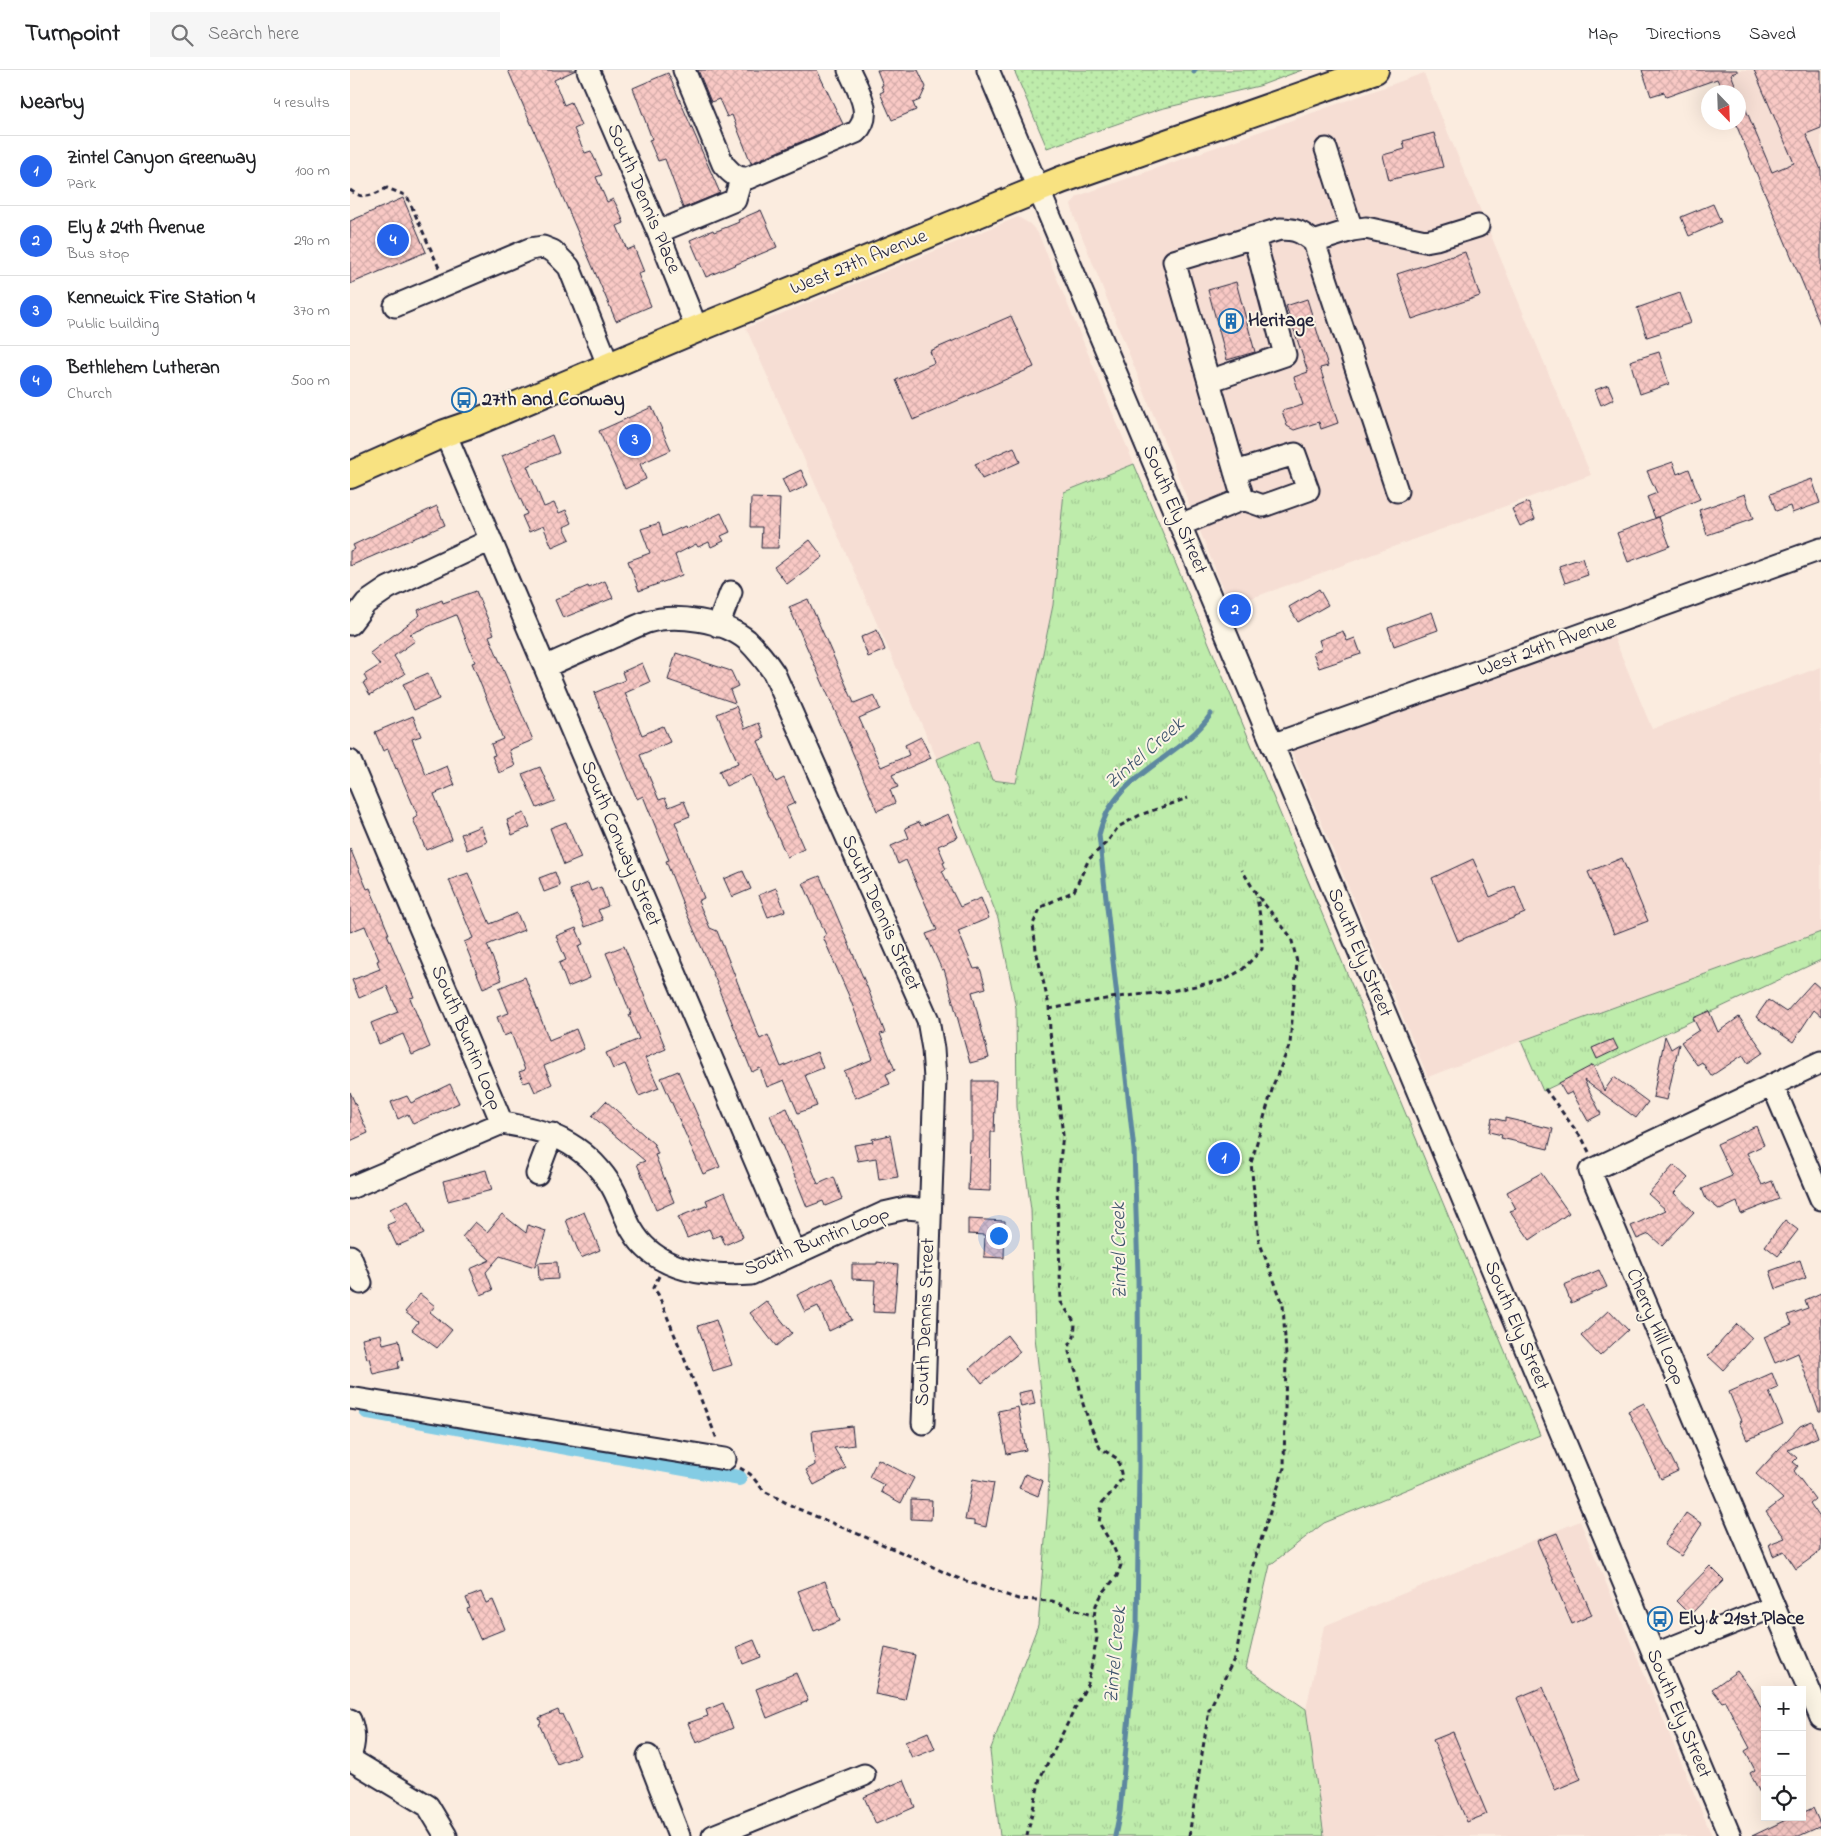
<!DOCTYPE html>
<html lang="en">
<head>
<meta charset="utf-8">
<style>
  body { margin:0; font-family:"Indie Flower",sans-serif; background:#f6f6f6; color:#202124 }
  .controls { position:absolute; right:15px; bottom:15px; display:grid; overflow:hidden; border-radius:0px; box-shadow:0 5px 20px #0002 }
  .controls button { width:45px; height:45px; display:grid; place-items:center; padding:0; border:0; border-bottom:1px solid #e0e0e0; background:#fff; color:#202124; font:25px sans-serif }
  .compass { position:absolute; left:1351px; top:15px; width:45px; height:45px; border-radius:50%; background:#fff; box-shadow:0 5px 20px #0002; rotate:157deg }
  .you { position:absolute; left:648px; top:1165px; width:18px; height:18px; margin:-12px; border:4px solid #fff; border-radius:50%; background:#1a73e8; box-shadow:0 0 0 8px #1a73e833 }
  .badge { display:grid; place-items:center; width:32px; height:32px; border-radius:50%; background:#2563eb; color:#fff; font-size:16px; font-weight:700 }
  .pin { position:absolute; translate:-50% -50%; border:2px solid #fff; box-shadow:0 1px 5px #0006 }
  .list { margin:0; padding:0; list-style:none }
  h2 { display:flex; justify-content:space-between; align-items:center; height:65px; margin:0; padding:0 20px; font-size:21px }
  h2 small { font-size:16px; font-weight:400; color:#757577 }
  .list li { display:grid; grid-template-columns:32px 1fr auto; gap:15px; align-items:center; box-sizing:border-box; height:70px; padding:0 20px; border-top:1px solid #e0e0e0 }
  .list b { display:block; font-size:19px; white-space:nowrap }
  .list p { margin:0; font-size:16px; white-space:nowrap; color:#757577 }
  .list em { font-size:16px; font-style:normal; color:#757577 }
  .icon { flex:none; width:28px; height:28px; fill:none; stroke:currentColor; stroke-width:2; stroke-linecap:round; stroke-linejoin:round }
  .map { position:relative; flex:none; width:1471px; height:1766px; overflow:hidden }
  header { display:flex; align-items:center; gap:30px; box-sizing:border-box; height:70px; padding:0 25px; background:#fff; border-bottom:1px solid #e0e0e0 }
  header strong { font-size:24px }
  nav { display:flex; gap:28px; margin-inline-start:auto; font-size:18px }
  .search { width:350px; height:45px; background:#f6f6f6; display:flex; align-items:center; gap:12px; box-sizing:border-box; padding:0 18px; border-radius:0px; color:#757577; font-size:19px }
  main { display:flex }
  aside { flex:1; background:#fff }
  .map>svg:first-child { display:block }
</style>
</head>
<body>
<header>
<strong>Turnpoint</strong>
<div class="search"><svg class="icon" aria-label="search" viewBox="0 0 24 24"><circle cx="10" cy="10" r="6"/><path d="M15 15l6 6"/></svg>Search here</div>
<nav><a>Map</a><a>Directions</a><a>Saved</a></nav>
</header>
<main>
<aside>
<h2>Nearby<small>4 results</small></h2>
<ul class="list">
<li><span class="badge">1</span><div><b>Zintel Canyon Greenway</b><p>Park</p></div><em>100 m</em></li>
<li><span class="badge">2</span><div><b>Ely &amp; 24th Avenue</b><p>Bus stop</p></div><em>290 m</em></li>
<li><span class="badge">3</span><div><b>Kennewick Fire Station 4</b><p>Public building</p></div><em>370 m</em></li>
<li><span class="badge">4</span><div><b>Bethlehem Lutheran</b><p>Church</p></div><em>500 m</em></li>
</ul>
</aside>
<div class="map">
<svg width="1471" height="1766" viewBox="0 0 1471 1766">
  <defs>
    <pattern id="grass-dots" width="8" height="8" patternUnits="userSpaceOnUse" patternTransform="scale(1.25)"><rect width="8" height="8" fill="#beecab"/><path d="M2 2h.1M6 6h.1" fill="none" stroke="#a3ca94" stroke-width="1.8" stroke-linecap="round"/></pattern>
    <pattern id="park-tufts" width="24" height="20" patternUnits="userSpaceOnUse" patternTransform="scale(1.25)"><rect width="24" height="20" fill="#beecab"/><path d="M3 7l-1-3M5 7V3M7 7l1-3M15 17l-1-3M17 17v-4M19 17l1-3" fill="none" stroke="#a3ca94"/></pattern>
    <pattern id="building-cross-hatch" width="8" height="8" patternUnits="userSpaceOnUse" patternTransform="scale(1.25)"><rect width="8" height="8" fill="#f9c9c5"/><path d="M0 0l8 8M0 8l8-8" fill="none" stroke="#d5acaa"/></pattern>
  </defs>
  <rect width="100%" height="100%" fill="#fbecdf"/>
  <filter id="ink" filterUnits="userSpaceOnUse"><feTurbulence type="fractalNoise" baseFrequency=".02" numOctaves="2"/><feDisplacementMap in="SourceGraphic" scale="10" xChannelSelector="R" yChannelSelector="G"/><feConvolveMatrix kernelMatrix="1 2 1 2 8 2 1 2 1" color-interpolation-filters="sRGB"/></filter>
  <g filter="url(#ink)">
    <path fill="#f6ded4" d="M1364,0H1471V258L1386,53L1388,52V22H1374Z
      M1074,3L1081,22L1241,405L880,536L725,149L721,134L728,126Z
      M668,147L680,154L688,163L784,394L714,422L703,535L666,713L642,710L628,671L587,689L396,258Z
      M1263,565L1302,659L1471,597V862L1171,971L1078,1007L941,680Z
      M1230,1451L1362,1766H974L956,1639L974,1556Z"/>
    <path fill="url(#grass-dots)" stroke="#708773" d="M664,0H952L909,16L810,39L697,78Z"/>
    <path fill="url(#park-tufts)" stroke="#708773" d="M784,394L1190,1365L974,1453L920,1495L896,1598L956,1639L974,1766H650L640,1681L688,1555L698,1435L699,1394L685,1267L681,1140L667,1037L666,938L648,848L604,738L587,689L628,671L642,710L666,713L703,535L714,422Z
      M1471,862V890L1193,1021L1171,971Z"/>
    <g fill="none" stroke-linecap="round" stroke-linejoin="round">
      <path stroke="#5d88a0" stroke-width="5" d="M844,2L845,0
        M765,1766L770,1742L787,1559L789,1396L788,1203L784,1080L749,765C761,705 830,690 861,644"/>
      <path stroke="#84cce4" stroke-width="16" d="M17,1341L389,1408"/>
    </g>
    <path fill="url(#building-cross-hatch)" stroke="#22223b" d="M158,0H226L204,10L214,35L221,32L231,56L224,59L235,83L241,81L252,105L246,107L257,132L263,129L267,136L274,153L267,156L277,180L284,177L294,202L288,204L301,236L266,251Z
      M348,0H467L493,54L401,93L382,45L377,47L369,29L361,32Z
      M527,0H568L576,17L570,30L563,33L566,40L542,50L530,23L534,21L531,16L533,15Z
      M1292,0H1387V2L1381,4L1388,22H1373L1367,9L1316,27L1314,22L1301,26Z
      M1404,0H1471V58L1456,64L1471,100V257L1385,52H1388L1389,23L1422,102L1444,93Z
      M318,3L370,123L333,138L315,89L308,91L299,70L302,69L283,18Z
      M1084,63L1093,97L1039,110L1033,85L1055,79L1053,71Z
      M53,128L76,182L0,214V151Z
      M1363,134L1371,152L1339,166L1331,147Z
      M411,140L427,177L356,207L340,170L363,160L364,162L377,157L389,152L388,150Z
      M1115,182L1130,226L1062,249L1047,204Z
      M886,212L905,282L877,290L858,220Z
      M1330,223L1341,253L1297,267L1287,238Z
      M957,229L978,296L970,298L988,353L971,359L969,352L944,360L937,356L932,341L953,335L944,307L958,302L936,236Z
      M661,246L684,297L563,350L546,310L584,293L580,281Z
      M1309,282L1319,314L1290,324L1280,291Z
      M1258,315L1264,329L1251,335L1245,320Z
      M302,337L321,380L290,394L296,409L275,419L249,361Z
      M202,365L209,383L177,396L194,437L204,433L209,443L216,440L222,453L214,457L220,469L202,477L193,456L179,462L172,446L177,444L152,386Z
      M664,377L670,392L632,409L625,394Z
      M1323,392L1327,404L1339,399L1350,429L1305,448L1297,427L1307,423L1297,401Z
      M451,400L458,415L439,424L432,409Z
      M1462,409L1470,433L1442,443L1440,436L1426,441L1420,424Z
      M1395,424L1403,449L1357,465L1349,440Z
      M401,428L430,429L428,478H411L412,457H400Z
      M1178,432L1185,449L1170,456L1162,439Z
      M87,436L95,455L0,496V481L5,479L3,475Z
      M371,443L380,462L371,466L374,471L361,477L359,472L348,477L346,474L325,485L332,505L289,521L278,491L300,483L291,459L309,453L313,466L335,456L336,459Z
      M1309,447L1320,476L1278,492L1267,463Z
      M460,470L473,487L437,514L424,497Z
      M1232,488L1238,505L1215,513L1209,496Z
      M255,511L263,528L213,548L205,530L238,516L239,518Z
      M969,519L978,535L948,552L939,537Z
      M126,521L144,564L139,566L183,670L159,680L165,696L149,703L142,686L145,685L141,674L153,669L122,593L125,592L106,545L60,564L65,571L44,586L55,604L20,625L13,613L17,611L14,605L30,595L20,583L70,545L68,540L92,530L93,533Z
      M458,529L504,633L524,625L530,639L509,648L531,697L559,685L555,675L571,667L581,688L542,705L548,717L540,720L545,733L527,741L489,650L439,537Z
      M1082,542L1088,560L1044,576L1038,558Z
      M527,560L535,580L518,587L511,567Z
      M993,561L997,571L1005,568L1011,584L969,598L963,583L972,579L969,570Z
      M326,583L381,601L388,616L380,620L385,633L318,610Z
      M292,593L300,612L275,623L292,665L313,656L320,672L290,685L309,730L315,728L319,737L334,731L340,746L325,752L354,828L348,831L360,858L367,861L410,969L418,965L431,997L467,982L473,998L455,1005L467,1036L448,1043L434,1010L417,1017L410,998L402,1002L369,920H370L334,837L316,791L319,790L293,726L287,729L244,623L275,610L272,602Z
      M78,603L89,629L64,640L53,614Z
      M386,636L395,659L409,653L415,668L408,671L426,712L434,708L445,733L436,737L454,779L437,787L401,705L376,716L369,701L388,693L367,644Z
      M63,646L71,666L62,669L76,705L97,696L105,715L84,724L102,769L76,780L63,749L68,746L47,698L46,699L38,679L33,681L25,662Z
      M190,697L205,731L187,738L172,704Z
      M174,743L180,757L162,765L157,750Z
      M598,744L608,767L588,776L595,792L593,793L596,799L592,801L610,837L631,828L639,848L608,861L624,899L630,898L636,918L622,922L639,988L620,993L594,899L592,900L576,864L587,860L556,790L548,794L541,776L559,768L555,758L569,752L571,756Z
      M216,752L231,788L214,795L200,758Z
      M131,756L137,772L117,780L111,764Z
      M0,778L17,819L20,818L39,864H37L64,927L60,928L80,977L62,985L53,964L29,974L21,953L48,942L37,916L9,928L2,910L30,899L27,891L29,890L15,856L0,862Z
      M1272,788L1298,851L1264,864L1238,802Z
      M1123,789L1140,827L1165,816L1175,843L1108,871L1082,808Z
      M393,801L401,819L382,827L374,809Z
      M205,802L210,816L194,822L189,808Z
      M118,803L140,854L167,843L174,860L137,875L152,910L133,918L114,872L123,868L99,810Z
      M470,806L518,919L535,963L530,964L545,1000L536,1004L540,1014L505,1028L494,1001L523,989L499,926L473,867L476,865L453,813Z
      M238,813L241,821L251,817L258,836L248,840L253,850L235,857L220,820Z
      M426,818L435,841L418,847L409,825Z
      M226,858L233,874L228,876L240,908L218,917L209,893L216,890L206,866Z
      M274,876L316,979L295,988L309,1018L289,1026L275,994L263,999L256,983L289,969L279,945L281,944L256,883Z
      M175,907L199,970L226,959L234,979L194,996L202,1014L185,1022L180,1011L174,1013L169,1002L175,1000L161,963L154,966L147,947L159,943L149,918Z
      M1463,912L1471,919V946L1464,940L1443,972L1406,947L1418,930L1436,942Z
      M1359,941L1368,962L1389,947L1414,982L1398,993L1393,985L1361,1006L1352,992L1347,995L1331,972L1349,960L1343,948Z
      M1315,966L1321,979L1329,974L1317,1030L1303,1027Z
      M1263,969L1268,979L1247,989L1242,978Z
      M1243,995L1254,1021L1264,1007L1298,1032L1286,1048L1234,1010L1251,1044L1238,1051L1222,1022L1216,1025L1209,1013Z
      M328,1001L370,1097L353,1104L311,1008Z
      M622,1011H646L644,1062H641L640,1121L618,1120L620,1071H622Z
      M100,1014L109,1033L63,1054L58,1044L48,1049L41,1032L57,1026L61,1033Z
      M0,1022L18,1063L0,1071Z
      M256,1031L304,1074L308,1084L305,1085L324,1132L306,1140L287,1094L295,1091L242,1046Z
      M437,1038L468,1114L484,1107L492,1129L475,1136L473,1131L457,1137L420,1045Z
      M1142,1048L1155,1051V1048L1203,1059L1198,1079L1151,1068L1152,1065L1139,1062Z
      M1406,1056L1414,1075L1397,1083L1412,1115L1422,1111L1429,1129L1391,1144L1387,1132L1370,1140L1356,1129L1352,1119L1382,1106L1367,1074Z
      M540,1065L548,1107L529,1110L526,1088L508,1091L504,1075L523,1072L522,1069Z
      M1324,1095L1338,1108L1324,1123L1344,1142L1312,1176L1299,1164L1287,1169L1281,1156L1316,1140L1298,1124Z
      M136,1100L142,1120L98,1131L93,1111Z
      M1191,1103L1219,1143L1180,1170L1160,1141L1166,1139L1157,1122Z
      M375,1122L393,1167L375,1175L371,1165L363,1168L359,1159L337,1168L328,1147L358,1135L356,1130Z
      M58,1130L74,1164L47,1176L37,1155L46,1151L40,1139Z
      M234,1142L250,1180L231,1188L216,1150Z
      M152,1144L176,1163L178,1155L196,1161L185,1197L150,1186L136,1202L143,1220L131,1225L120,1199L140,1190L112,1167L125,1152L137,1162Z
      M618,1149L655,1151L654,1188L634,1187L635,1165L618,1164Z
      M1435,1150L1448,1160L1428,1186L1415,1176Z
      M1450,1190L1456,1208L1426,1219L1420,1201Z
      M207,1192L208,1209L189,1210L188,1193Z
      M527,1192L548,1195L544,1243L523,1242L525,1210L502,1209V1194H527Z
      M1249,1200L1257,1217L1221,1233L1214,1215Z
      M483,1208L502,1250L479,1261L468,1236L455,1242L447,1225Z
      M1471,1223V1342H1469L1448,1283L1425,1293L1414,1267L1442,1254L1438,1245L1458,1238L1455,1230Z
      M70,1224L85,1236L80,1242L102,1260L87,1278L62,1260L68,1252L55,1242Z
      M416,1231L442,1263L426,1276L400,1243Z
      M1259,1240L1278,1260L1250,1286L1231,1266Z
      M366,1250L382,1295L363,1301L348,1256Z
      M1387,1254L1402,1268L1373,1300L1358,1286Z
      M31,1264L33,1274L49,1270L53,1290L48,1291L49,1298L23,1304L19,1288L17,1289L12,1268Z
      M657,1265L670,1282L632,1313L620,1298Z
      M1422,1303L1428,1318L1419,1322L1433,1354L1397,1370L1389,1352L1391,1351L1379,1322Z
      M682,1320L685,1334L671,1337L668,1323Z
      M1294,1333L1328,1401L1311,1409L1278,1341Z
      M668,1337L676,1380L657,1384L648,1341Z
      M1462,1351L1468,1367L1438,1380L1447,1388L1443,1392L1448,1396L1444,1401L1465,1429L1460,1433L1471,1449V1481L1446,1499L1434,1481L1423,1486L1419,1474L1435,1468L1416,1442L1433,1429L1406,1404L1450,1356Z
      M502,1356L504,1375L484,1378L496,1398L464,1415L456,1400L465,1395L462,1361Z
      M528,1389L564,1408L551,1433L531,1422L534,1415L519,1407Z
      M675,1404L693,1411L688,1426L669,1418Z
      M623,1409L644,1413L636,1457L624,1454V1451L615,1450Z
      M561,1429L582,1430L581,1450L561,1449Z
      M1336,1443L1352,1454L1331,1486L1314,1475Z
      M1207,1463L1242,1545L1222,1554L1187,1471Z
      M1360,1496L1374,1510L1340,1545L1326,1531Z
      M475,1511L490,1551L464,1561L448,1521Z
      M131,1522L136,1533L143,1530L155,1559L130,1569L117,1539L120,1538L116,1528Z
      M404,1570L411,1587L393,1594L387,1577Z
      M535,1578L565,1585L555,1630L525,1624Z
      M1387,1601L1403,1622L1415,1645V1733L1400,1703L1405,1700L1395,1681L1400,1678L1375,1631L1372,1632L1362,1619Z
      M446,1603L458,1631L417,1648L406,1619Z
      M1193,1617L1231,1709L1205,1720L1167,1628Z
      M373,1633L383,1658L346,1673L338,1653L358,1646L356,1640Z
      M208,1640L210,1645L212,1644L230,1685L207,1694L189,1654L191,1653L189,1648Z
      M578,1662L585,1679L562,1688L555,1672Z
      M1103,1662L1137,1744L1117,1752L1083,1670Z
      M554,1710L565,1737L526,1754L514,1727Z
      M1463,1738L1471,1756L1449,1766H1402L1442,1747H1452V1743Z"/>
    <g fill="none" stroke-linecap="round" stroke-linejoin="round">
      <defs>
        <path id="minor" d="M238,0L308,162L347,259
          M334,0L373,94C380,102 386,109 398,108L506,62C525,44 507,19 499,0
          M638,0L869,547L1380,1766
          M976,79L1002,160
          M308,162L385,130L391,109
          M45,236L180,179L193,177L203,181L219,197L259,297
          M859,311L935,285L904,167
          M95,363L445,1184
          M885,402L945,384L958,420L913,436L893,429
          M1047,421L964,172L1002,160L1016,158L1075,171L1086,169L1128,156
          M830,455L893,429L824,191L930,159C947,159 951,162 964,172
          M0,554L16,533L38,518L141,470
          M368,556L381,522
          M195,597C218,586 242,576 265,566C276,561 286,556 297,552C326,543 374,551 397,570C407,580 416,591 424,603L578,950L583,979L585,1009L573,1353
          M922,675L1471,479
          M0,691L152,1053C198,1060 232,1072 259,1112C269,1126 273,1145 282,1160C306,1202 357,1207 401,1204L534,1143L556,1138L580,1140
          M1471,992L1240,1101L1471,1648
          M1423,1016L1471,1129
          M187,1104L202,1064
          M0,1118L152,1053
          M0,1186L11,1213
          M0,1328L375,1389
          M1303,1585L1423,1537
          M0,1650C5,1663 5,1673 0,1686
          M298,1686L329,1766
          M0,1689L78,1736L96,1766
          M363,1766L514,1705"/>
        <path id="major" d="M0,405L95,363L124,353L347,259L711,110L1025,0"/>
      </defs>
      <use href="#minor" stroke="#22223b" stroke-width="25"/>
      <use href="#major" stroke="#22223b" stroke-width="30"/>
      <path stroke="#22223b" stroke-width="3" stroke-dasharray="5 4" stroke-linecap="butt" d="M0,120C15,131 22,125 37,118L57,126L90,200
        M699,939L767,927L816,922L875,910L893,899L912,879L911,853L907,827
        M1195,1019L1233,1070L1239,1082
        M309,1206L303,1218L308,1224L367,1369
        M390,1398L400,1404L414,1421L446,1438L558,1485L602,1506L668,1529L702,1531L744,1546
        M677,1766L690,1708L738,1613L747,1568L744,1546L746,1535L752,1524L767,1506L771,1495L763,1476L749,1453L752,1433L763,1421L772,1408L768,1389L750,1378L741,1357L733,1334L727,1304L719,1282L720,1274L724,1267L725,1253L711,1232L707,1117L713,1065L700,962L699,936L686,880L683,854L691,837L724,821L739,789L758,771L768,757L790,745L838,728
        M839,1766L859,1640L886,1585L902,1498L934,1398L936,1286L933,1234L909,1171L901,1093L924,1013L940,974L947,892L941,867L907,825L892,800"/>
      <use href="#minor" stroke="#fcf5e5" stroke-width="21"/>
      <use href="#major" stroke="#f8e281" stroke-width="26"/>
    </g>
  </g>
  <defs>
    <symbol id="building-ring" viewBox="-11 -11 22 22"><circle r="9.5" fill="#fcf5e5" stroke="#1f6fb2" stroke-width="1.5"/><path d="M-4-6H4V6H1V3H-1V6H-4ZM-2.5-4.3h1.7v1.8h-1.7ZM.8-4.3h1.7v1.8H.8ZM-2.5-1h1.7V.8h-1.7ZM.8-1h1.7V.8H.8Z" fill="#1f6fb2"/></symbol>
    <symbol id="bus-ring" viewBox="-11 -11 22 22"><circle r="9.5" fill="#fcf5e5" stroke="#1f6fb2" stroke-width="1.5"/><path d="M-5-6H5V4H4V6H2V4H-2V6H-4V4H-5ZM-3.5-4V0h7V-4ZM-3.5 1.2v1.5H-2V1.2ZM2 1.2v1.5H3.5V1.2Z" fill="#1f6fb2"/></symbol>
  </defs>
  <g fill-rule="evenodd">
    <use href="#building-ring" x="867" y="237" width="28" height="28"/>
    <use href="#bus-ring" x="100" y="316" width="28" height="28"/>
    <use href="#bus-ring" x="1296" y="1535" width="28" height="28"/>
  </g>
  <g text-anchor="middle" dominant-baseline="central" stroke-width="4" stroke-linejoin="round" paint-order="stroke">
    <g font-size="20" fill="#22223b" stroke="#fcf5e5">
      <text transform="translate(293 129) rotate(67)">South Dennis Place</text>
      <text transform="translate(509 193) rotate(-22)">West 27th Avenue</text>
      <text transform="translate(824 440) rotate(67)">South Ely Street</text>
      <text transform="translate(1197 577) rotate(-20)">West 24th Avenue</text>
      <text transform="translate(270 774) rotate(67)">South Conway Street</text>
      <text transform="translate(530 843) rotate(66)">South Dennis Street</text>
      <text transform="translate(1009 883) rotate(67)">South Ely Street</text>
      <text transform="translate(116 968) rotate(67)">South Buntin Loop</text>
      <text transform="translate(467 1172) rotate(-22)">South Buntin Loop</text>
      <text transform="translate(576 1252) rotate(-88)">South Dennis Street</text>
      <text transform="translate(1166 1256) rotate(67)">South Ely Street</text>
      <text transform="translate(1305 1257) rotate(67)">Cherry Hill Loop</text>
      <text transform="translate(1328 1644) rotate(67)">South Ely Street</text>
    </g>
    <g font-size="20" font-weight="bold" fill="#22223b" stroke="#fcf5e5" text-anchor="start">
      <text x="898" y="251">Heritage</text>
      <text x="132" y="330">27th and Conway</text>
      <text x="1328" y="1549">Ely &amp; 21st Place</text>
    </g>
    <g font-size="21" font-style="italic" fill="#3f556e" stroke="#fcf5e5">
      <text transform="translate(795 684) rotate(-41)">Zintel Creek</text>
      <text transform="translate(770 1181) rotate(-91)">Zintel Creek</text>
      <text transform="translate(766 1585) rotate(-85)">Zintel Creek</text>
    </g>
  </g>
</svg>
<div class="controls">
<button>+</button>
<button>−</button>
<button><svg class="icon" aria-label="locate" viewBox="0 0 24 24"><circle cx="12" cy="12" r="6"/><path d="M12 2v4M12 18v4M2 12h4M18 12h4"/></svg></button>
</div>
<svg class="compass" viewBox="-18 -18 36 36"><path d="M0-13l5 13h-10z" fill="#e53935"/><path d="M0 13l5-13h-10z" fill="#757577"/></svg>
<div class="you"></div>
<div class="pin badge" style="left:874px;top:1088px">1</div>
<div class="pin badge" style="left:885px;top:540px">2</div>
<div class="pin badge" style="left:285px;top:370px">3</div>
<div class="pin badge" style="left:43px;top:170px">4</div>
</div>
</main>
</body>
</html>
